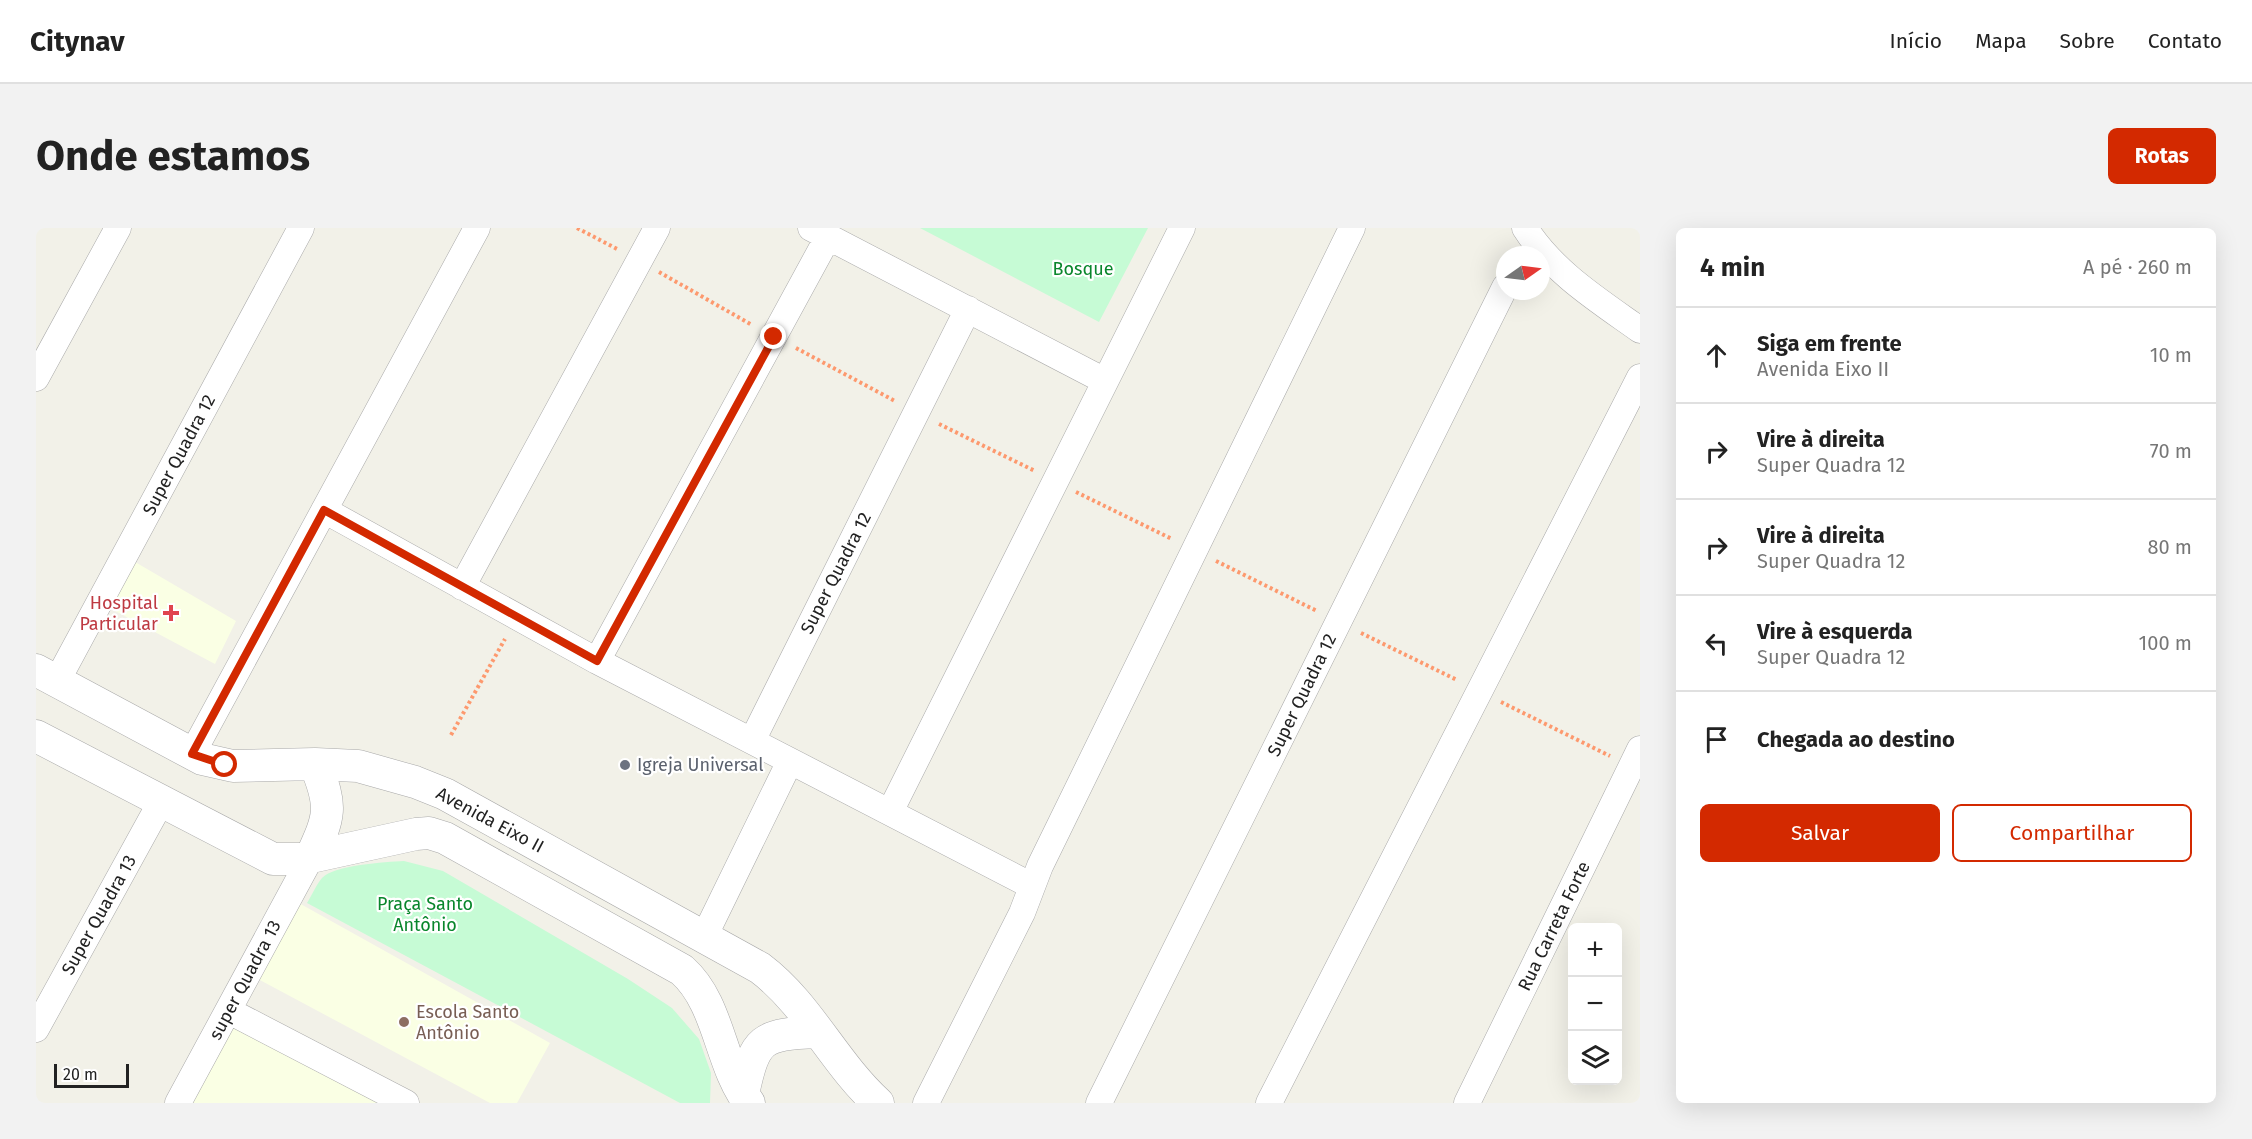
<!DOCTYPE html>
<html lang="pt">
<head>
<meta charset="utf-8">
<style>
  body { margin:0; font-family:"Fira Sans",sans-serif; background:#f2f2f2; color:#222 }
  .controls { position:absolute; right:18px; bottom:18px; display:grid; overflow:hidden; border-radius:9px; box-shadow:0 6px 24px #0002 }
  .controls button { width:54px; height:54px; display:grid; place-items:center; padding:0; border:0; border-bottom:2px solid #e0e0e0; background:#fff; color:#222; font:30px sans-serif }
  .compass { position:absolute; left:1460px; top:18px; width:54px; height:54px; border-radius:50%; background:#fff; box-shadow:0 6px 24px #0002; rotate:76deg }
  .scale { position:absolute; left:18px; bottom:15px; width:75px; box-sizing:border-box; padding-left:6px; border:3px solid #222; border-top:0; font-size:16px; line-height:21px; white-space:nowrap; color:#222; -webkit-text-stroke:4px #fff; paint-order:stroke }
  .stop { position:absolute; width:18px; height:18px; margin:-14px; border:4px solid #d32900; border-radius:50%; background:#fff }
  .stop.end { background:#d32900; border-color:#fff; box-shadow:0 2px 6px #0008 }
  .list { margin:0; padding:0; list-style:none }
  h2 { display:flex; justify-content:space-between; align-items:center; height:78px; margin:0; padding:0 24px; font-size:26px }
  h2 small { font-size:20px; font-weight:400; color:#767676 }
  .list li { display:grid; grid-template-columns:39px 1fr auto; gap:18px; align-items:center; box-sizing:border-box; height:96px; padding:0 24px; border-top:2px solid #e0e0e0 }
  .list b { display:block; font-size:22px; white-space:nowrap }
  .list p { margin:0; font-size:20px; white-space:nowrap; color:#767676 }
  .list em { font-size:20px; font-style:normal; color:#767676 }
  .actions { display:flex; gap:12px; padding:18px 24px }
  .actions a { flex:1; padding:14px 0; border:2px solid #d32900; border-radius:9px; text-align:center; font-size:21px; color:#d32900 }
  .actions .main { background:#d32900; color:#fff }
  .icon { flex:none; width:33px; height:33px; fill:none; stroke:currentColor; stroke-width:2; stroke-linecap:round; stroke-linejoin:round }
  .map { position:relative; flex:none; width:1604px; height:875px; overflow:hidden; border-radius:9px }
  header { display:flex; align-items:center; gap:36px; box-sizing:border-box; height:84px; padding:0 30px; background:#fff; border-bottom:2px solid #e0e0e0 }
  header strong { font-size:28px }
  nav { display:flex; gap:33px; margin-inline-start:auto; font-size:21px }
  .intro { display:flex; align-items:center; justify-content:space-between; box-sizing:border-box; height:144px; padding:0 36px }
  h1 { margin:0; font-size:42px }
  .button { padding:15px 27px; border-radius:9px; background:#d32900; color:#fff; font-size:21px; font-weight:700 }
  main { display:flex; gap:36px; padding:0 36px }
  aside { flex:1; background:#fff; border-radius:9px; box-shadow:0 6px 24px #0002 }
  .map>svg:first-child { display:block }
</style>
</head>
<body>
<header>
<strong>Citynav</strong>
<nav><a>Início</a><a>Mapa</a><a>Sobre</a><a>Contato</a></nav>
</header>
<div class="intro"><h1>Onde estamos</h1><a class="button">Rotas</a></div>
<main>
<div class="map">
<svg width="1604" height="875" viewBox="0 0 1604 875">
  <rect width="100%" height="100%" fill="#f2f1e8"/>
  <path fill="#faffe4" d="M94,331L200,393L179,436L68,377Z
    M261,674L514,815L481,875H454L222,751Z
    M198,796L352,875H155Z"/>
  <path fill="#c6fbd5" d="M884,0H1112L1063,94Z
    M368,633L407,643L592,751L636,780L663,811L675,845L674,875H644L271,675C276,667 280,657 286,650C298,637 349,634 368,633Z"/>
  <g fill="none" stroke-linecap="round" stroke-linejoin="round">
    <defs>
      <path id="minor" d="M775,0L1069,153
        M1489,0C1517,44 1562,72 1604,102
        M0,150L82,0
        M288,282L561,433L996,658
        M426,359L621,0
        M561,433L792,9
        M21,453L265,0
        M716,513L932,81
        M156,526L441,0
        M854,584L1146,0
        M668,709L754,533
        M193,783L370,875
        M0,801L126,572
        M142,875L275,629
        M890,875L986,685L1004,638L1316,0
        M1063,875L1469,59
        M1233,875L1604,149
        M1431,875L1604,521"/>
      <path id="tertiary" d="M0,442L166,531L197,538L279,536L322,538L379,554L409,566L724,740C772,776 798,835 842,875
        M0,508L237,631H266L380,606L393,605L409,610L646,742C684,776 683,835 713,875
        M275,629C294,588 297,579 279,536
        M707,866C719,810 725,806 782,804"/>
    </defs>
    <use href="#minor" stroke="#a9a9a9" stroke-width="27"/>
    <use href="#tertiary" stroke="#a9a9a9" stroke-width="33"/>
    <path stroke="#fd996e" stroke-width="4" stroke-dasharray="3 3" stroke-linecap="butt" d="M541,0L583,22
      M623,44L716,97
      M760,120L859,173
      M903,196L999,243
      M1040,264L1136,311
      M1180,333L1281,383
      M1325,405L1421,452
      M1465,474L1574,528
      M415,507L469,411"/>
    <use href="#minor" stroke="#fff" stroke-width="26"/>
    <use href="#tertiary" stroke="#fff" stroke-width="32"/>
  </g>
  <g fill="none" stroke-linecap="round" stroke-linejoin="round">
    <path stroke="#d32900" stroke-width="8" d="M189,537L156,526L288,282L561,433L738,109"/>
  </g>
  <path fill="#e0444e" stroke="#fff" stroke-width="2" d="M132 376h6v6h6v6h-6v6h-6v-6h-6v-6h6z"/>
  <circle fill="#6b7280" stroke="#fff" stroke-width="2" cx="589" cy="537" r="6"/>
  <circle fill="#8d6e63" stroke="#fff" stroke-width="2" cx="368" cy="794" r="6"/>
  <g text-anchor="middle" dominant-baseline="central" stroke-width="4.5" stroke-linejoin="round" paint-order="stroke">
    <g font-size="18" fill="#09862c" stroke="#fff">
      <text x="1047" y="41">Bosque</text>
      <text x="389" y="676">Praça Santo<tspan x="389" dy="21">Antônio</tspan></text>
    </g>
    <g font-size="18" fill="#222" stroke="#fff">
      <text transform="translate(143 227) rotate(-62)">Super Quadra 12</text>
      <text transform="translate(800 345) rotate(-63)">Super Quadra 12</text>
      <text transform="translate(1266 467) rotate(-64)">Super Quadra 12</text>
      <text transform="translate(454 592) rotate(28)">Avenida Eixo II</text>
      <text transform="translate(63 687) rotate(-61)">Super Quadra 13</text>
      <text transform="translate(1518 698) rotate(-64)">Rua Carreta Forte</text>
      <text transform="translate(209 752) rotate(-62)">super Quadra 13</text>
    </g>
    <g font-size="18" fill="#be3a42" stroke="#fff" text-anchor="end">
      <text x="122" y="375">Hospital<tspan x="122" dy="21">Particular</tspan></text>
    </g>
    <g font-size="18" fill="#5b616d" stroke="#fff" text-anchor="start">
      <text x="601" y="537">Igreja Universal</text>
    </g>
    <g font-size="18" fill="#785e54" stroke="#fff" text-anchor="start">
      <text x="380" y="784">Escola Santo<tspan x="380" dy="21">Antônio</tspan></text>
    </g>
  </g>
</svg>
<div class="controls">
<button>+</button>
<button>−</button>
<button><svg class="icon" aria-label="layers" viewBox="0 0 24 24"><path d="M12 4l9 5-9 5-9-5zM3 14l9 5 9-5"/></svg></button>
</div>
<svg class="compass" viewBox="-18 -18 36 36"><path d="M0-13l5 13h-10z" fill="#e53935"/><path d="M0 13l5-13h-10z" fill="#767676"/></svg>
<div class="scale">20 m</div>
<div class="stop" style="left:189px;top:537px"></div>
<div class="stop end" style="left:738px;top:109px"></div>
</div>
<aside>
<h2>4 min<small>A pé · 260 m</small></h2>
<ul class="list">
<li><svg class="icon" aria-label="ahead" viewBox="0 0 24 24"><path d="M12 20V5M6 11l6-6 6 6"/></svg><div><b>Siga em frente</b><p>Avenida Eixo II</p></div><em>10 m</em></li>
<li><svg class="icon" aria-label="right" viewBox="0 0 24 24"><path d="M7 20v-9h11M14 6l5 5-5 5"/></svg><div><b>Vire à direita</b><p>Super Quadra 12</p></div><em>70 m</em></li>
<li><svg class="icon" aria-label="right" viewBox="0 0 24 24"><path d="M7 20v-9h11M14 6l5 5-5 5"/></svg><div><b>Vire à direita</b><p>Super Quadra 12</p></div><em>80 m</em></li>
<li><svg class="icon" aria-label="left" viewBox="0 0 24 24"><path d="M17 20v-9H6M10 6l-5 5 5 5"/></svg><div><b>Vire à esquerda</b><p>Super Quadra 12</p></div><em>100 m</em></li>
<li><svg class="icon" aria-label="arrive" viewBox="0 0 24 24"><path d="M6 21V4h12l-3 4 3 4H6"/></svg><div><b>Chegada ao destino</b></div></li>
</ul>
<div class="actions"><a class="main">Salvar</a><a>Compartilhar</a></div>
</aside>
</main>
</body>
</html>
